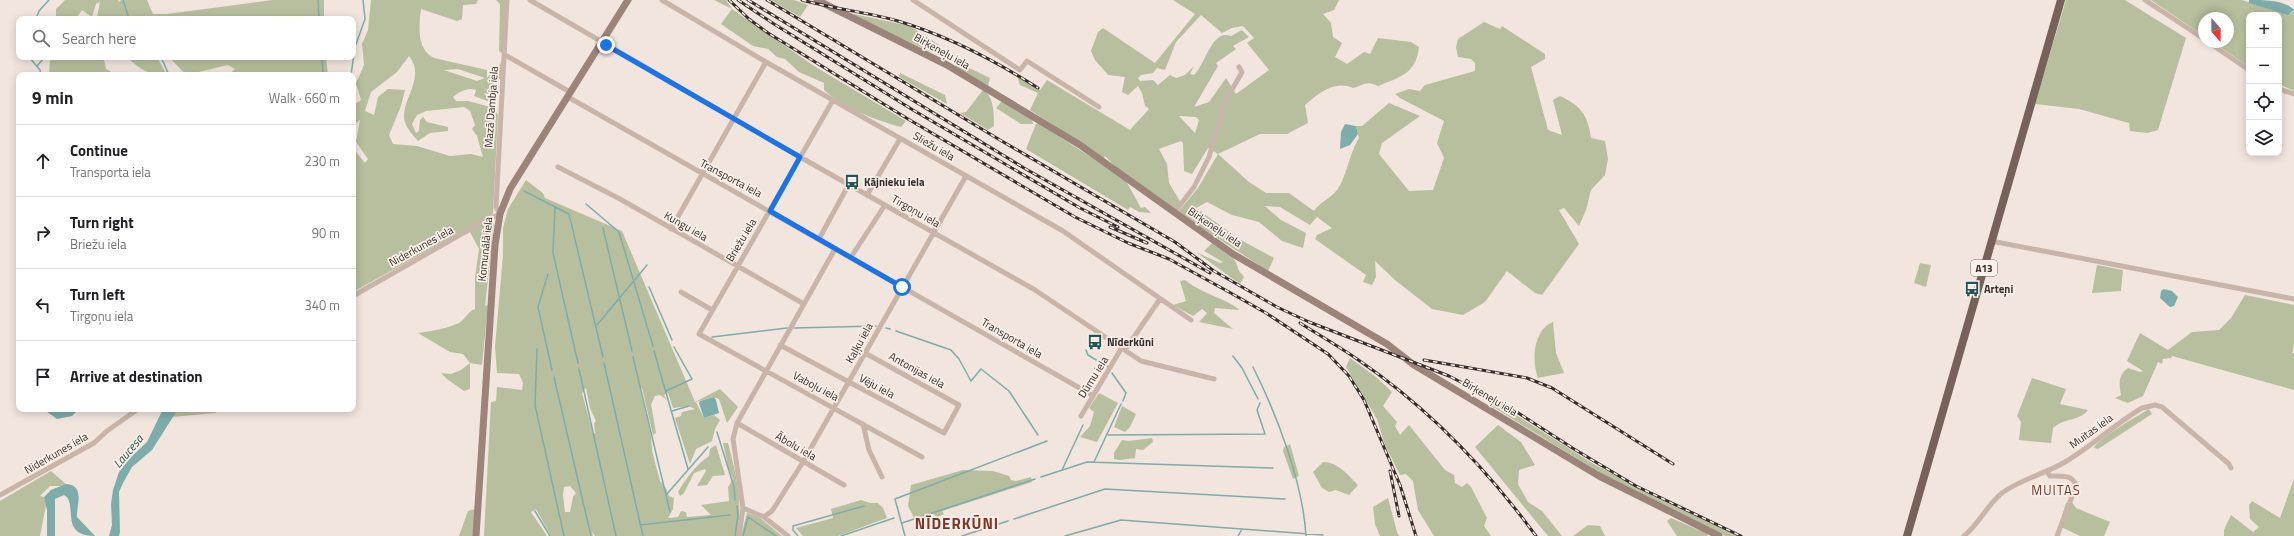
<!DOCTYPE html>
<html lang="en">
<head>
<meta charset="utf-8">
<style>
  body { margin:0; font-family:"Titillium Web",sans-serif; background:#f2f2f2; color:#202124 }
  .controls { position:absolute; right:12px; top:12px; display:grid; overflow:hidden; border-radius:8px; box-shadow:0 2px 10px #0003 }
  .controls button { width:36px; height:36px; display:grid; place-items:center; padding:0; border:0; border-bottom:1px solid #e0e0e0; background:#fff; color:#202124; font:20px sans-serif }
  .compass { position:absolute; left:2198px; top:12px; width:36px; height:36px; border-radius:50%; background:#fff; box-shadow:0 2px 10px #0003; rotate:159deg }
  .stop { position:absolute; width:12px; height:12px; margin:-9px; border:3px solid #1a73e8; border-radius:50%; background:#fff }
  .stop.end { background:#1a73e8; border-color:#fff; box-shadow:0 1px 4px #0008 }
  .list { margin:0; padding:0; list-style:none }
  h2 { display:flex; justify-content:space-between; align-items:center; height:52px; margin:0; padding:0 16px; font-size:17px }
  h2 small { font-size:13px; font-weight:400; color:#757577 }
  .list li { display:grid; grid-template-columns:26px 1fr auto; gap:12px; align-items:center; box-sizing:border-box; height:72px; padding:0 16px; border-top:1px solid #e0e0e0 }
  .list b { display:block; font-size:15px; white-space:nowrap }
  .list p { margin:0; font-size:13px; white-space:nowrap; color:#757577 }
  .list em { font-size:13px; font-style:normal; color:#757577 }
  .icon { flex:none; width:22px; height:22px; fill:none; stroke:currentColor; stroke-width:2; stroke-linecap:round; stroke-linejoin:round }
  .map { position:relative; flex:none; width:2294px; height:536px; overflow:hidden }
  .search { position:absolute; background:#fff; box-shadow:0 2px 10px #0003; left:16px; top:16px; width:340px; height:44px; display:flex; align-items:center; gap:10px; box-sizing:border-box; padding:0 14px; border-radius:8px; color:#757577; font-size:15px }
  .panel { position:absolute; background:#fff; box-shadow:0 2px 10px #0003; left:16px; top:72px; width:340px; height:340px; border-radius:8px }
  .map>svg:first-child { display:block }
</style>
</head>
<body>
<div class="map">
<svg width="2294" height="536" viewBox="0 0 2294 536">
  <rect width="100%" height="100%" fill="#f1e5dd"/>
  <path fill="#b7bf9e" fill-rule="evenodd" d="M65,0H118L119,2L121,0H147L153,14H167L272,0H324V19H114L112,16L97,17L100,2L96,4L92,17L82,10L78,16L81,19H56V9Z
    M371,0H478L476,4L463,5L462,19L457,21L421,9C419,26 416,49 434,58L487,70V78L503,61L501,80L495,77L492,95L484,93L490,102L474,96L476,90C468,87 459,92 453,97L456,101H468L494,108L498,115L493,214L353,292V148L365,163L368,159L356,142L360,120L353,125V105L361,100L356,83L364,65L362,44L368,30ZM409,56C425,76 405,96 404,114C403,125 411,133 418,141L430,133L448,131V127L427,122L423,117L420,120L419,131L416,133L412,124L417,115L426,111L464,107L470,111L475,125L472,129L477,136L483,157L471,154L450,156L417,146L393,144L389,135L401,106L405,90L388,89L378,97L374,115L365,111L371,92L397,72ZM458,69L485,78L477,81L444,70Z
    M496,0H505L503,54L499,51L500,4Z
    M714,0H726L732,9L814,66L906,121L901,127C875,120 844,108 824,90V83L799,72L785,59L777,57L768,49L753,46L721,24L732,9Z
    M771,0H794L808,5L800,17Z
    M1173,0H1339L1334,10L1323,14L1331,23L1333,37L1342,43L1335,57L1347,64L1364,52L1370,54L1378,38L1411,42L1419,47C1416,74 1400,77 1378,86C1367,80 1363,85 1353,88C1334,80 1319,93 1305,105L1308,123L1287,134H1260L1218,154L1249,182L1266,193H1289L1314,211C1320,202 1331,198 1337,190C1345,181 1350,152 1359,138L1356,126H1362L1389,103L1420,116L1382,143L1379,154L1409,191L1433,190L1444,158L1437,143L1444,121L1400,98L1395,94L1409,89L1420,91L1425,85L1475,71V63L1471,59L1458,57L1456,47L1458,39L1484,22L1500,29L1502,26L1545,54V59L1531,67L1548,130L1562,135L1553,100L1560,96C1581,106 1588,115 1591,138L1605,141L1608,159L1605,175L1591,190L1586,210L1579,226L1564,208L1559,210L1579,244L1542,295L1535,293L1507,271L1485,302L1463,315L1432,309L1395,280L1375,261L1376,277L1372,285L1363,282L1366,275L1315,239L1317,235L1332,228L1317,217L1310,225L1280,207L1265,206L1281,220L1306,233L1303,248L1282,241L1259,222L1232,215L1207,202L1196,208L1239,239L1274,258L1268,271L1178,212L1198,188L1218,154L1208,148L1192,174L1184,171L1183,143L1181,141L1159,149L1167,164L1169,183L1181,203L1173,209L1118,169L1105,156L1104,158L1030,110L1038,93L1020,85L1017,76L1040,90L1047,80L1130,130L1149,109L1145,106L1142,93L1138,86L1128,95L1122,92L1125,77L1108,75L1095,60L1091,51L1098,32L1103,28L1155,63L1195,14ZM1201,15L1222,33L1232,28L1243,26L1254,38L1247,43L1269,70L1236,94L1226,78L1209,102L1194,107L1218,66L1216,63L1236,49L1233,46L1249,37L1242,30L1231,36C1212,28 1205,65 1194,75L1190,74L1194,66L1185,75L1176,78L1170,75L1158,85L1153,80L1140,81L1138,78L1141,75L1153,73L1157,68L1165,70L1176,42ZM1179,116L1196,117L1199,120L1195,133Z
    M2066,0H2125L2186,38L2158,130L2147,133L2130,131L2129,123L2079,109L2035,104Z
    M2151,0H2242L2282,13H2292L2294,10V91L2279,84V15H2249V67L2213,42H2228V18H2204V36Z
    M854,14L910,26L939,45L944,54H936L854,17Z
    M55,57H97L104,60L106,69L117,75H49L50,61Z
    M127,57H157L167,75C150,75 140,70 127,57Z
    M169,57H326L328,75H228L235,69L228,65L186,75Z
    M955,64H961L990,78L988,86L956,67Z
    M900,73L945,95L947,104L899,77Z
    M983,90C994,96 994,114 994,126L988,130L960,113L966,112Z
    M1002,101L1032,119L1033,124H1021L996,108Z
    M1038,123L1125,179L1141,208L1145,207L1151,213L1139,212L1130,207L1128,210L1026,149L1036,124Z
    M526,180L543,193L545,198L622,231L695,402L720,389L738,407L727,423L719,399L713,397L696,402L704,418L714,415L720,420L715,429L712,441L696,449L690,464L675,418L681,416L682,412L695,409L689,406L673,408L668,393L664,395L667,400L660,395L655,396L651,404L656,433L653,435L642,388L640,389L651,435L652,451L660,481L666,488L669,496L674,498L673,509L668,518L678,517L681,511L686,512L687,517L711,515L701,505L729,501L728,487L733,479L728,466L723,443H728C737,479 743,499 737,536H595L592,532L593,536H551L536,509L531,512L547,536H484L491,402L496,401L497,387L522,390L523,383L519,374L497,373L495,347L503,255V228L508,209ZM586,388L590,408L596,421L594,423L595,433L593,434L582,393ZM570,486L576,493L573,497L570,512H565L563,495L564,487Z
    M487,221L494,223L485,306L488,305L482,365L470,363V389L464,391L447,379L441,373L451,374L461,370L470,363L463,354L450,352L418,333C432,331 446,329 459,323C466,319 467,312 475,309V278L479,249L470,232Z
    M1212,243L1235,260L1239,271L1244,277L1240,284L1196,252L1220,263L1223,262L1204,251Z
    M1920,263L1931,265L1926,287L1914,283Z
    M2097,265L2123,270L2121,291L2092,293Z
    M1185,280C1202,294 1223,297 1240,310L1215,308L1214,313L1233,329L1199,322L1207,313L1202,309L1193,316L1173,305L1186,301L1180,281Z
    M2245,295L2294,305V346L2292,353H2294V390L2172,356L2171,358L2163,359L2162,364L2158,362L2143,396L2128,403L2115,398L2121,395C2119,384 2118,375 2128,368L2140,372L2143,371L2127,361L2140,333L2168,350L2192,332L2219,330L2231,318Z
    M1553,322L1556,353L1564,373L1538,378C1531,360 1534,329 1553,322Z
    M1350,358L1376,377L1392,392L1383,406L1397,422L1395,426L1400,435L1409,425L1445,470L1454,475L1455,483L1462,487L1467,483L1471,487L1487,518L1484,526L1491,536H1434L1418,510L1413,481L1406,474L1400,475L1385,445L1377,419L1346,367Z
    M2032,378L2066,389L2060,404L2088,410C2080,421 2064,418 2053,428L2051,443L2019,440L2021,422L2017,416Z
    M1099,393L1118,403L1097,442L1080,437L1090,426L1094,412L1089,408Z
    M1491,399L1592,463L1657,498L1738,536H1725L1602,474L1490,405Z
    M1122,406L1136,414L1130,427L1125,432L1114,427Z
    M178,409H215L216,413L172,417Z
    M2149,409L2152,414L2098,449L2094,448C2096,440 2139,415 2149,409Z
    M1498,425L1521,442L1535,465L1519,470L1518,484L1528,502L1542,511L1562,536H1548L1475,447Z
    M1152,438L1153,442L1143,450L1136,449L1135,458L1120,460L1114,459V453L1122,440L1129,441Z
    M1290,444L1299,476L1293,479L1283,451L1284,447Z
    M716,445L725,475L713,476L707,485L697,486L706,471L705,469L694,473L684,493L680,496L678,492C687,477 695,466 709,456L710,449Z
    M1323,462C1338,462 1348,475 1358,485L1349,495L1336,490L1329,492L1322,488L1313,472Z
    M963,470L993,471L1009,476L1011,480L1016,481L1031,477L1032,482L942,511L944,514L937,517L933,514L915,520L908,506L911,485Z
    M51,471L66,484L61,486H50L40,496L44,497L46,505L40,536H0V501Z
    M2294,479V536H2224V530L2231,515L2253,532L2259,527L2250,519L2249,505L2252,501L2280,518Z
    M1388,498L1397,532L1399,536H1380L1375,524L1373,507Z
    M861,500L870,503H878L883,508L887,518L838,536H803L796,528L833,518L831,509Z
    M2072,502L2076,508L2110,522L2104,536H2080L2059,526L2066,503Z
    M475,509L474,536H459L468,511Z
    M747,513L759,517L782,536H741Z
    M1671,518L1708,534L1707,536H1677L1667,521Z
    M1588,525L1600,526L1605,536H1573Z"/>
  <path fill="#7dacaa" d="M2249,0C2264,0 2285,0 2294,10L2288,15L2249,3Z
    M1345,124L1356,126L1358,134L1350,145L1340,149L1341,132Z
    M2164,289L2172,291L2178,297L2174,306L2170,307L2160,298L2161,291Z
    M714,397L716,400L719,413L704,418L699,403L700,401Z
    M43,409H79L72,416L57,419Z
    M163,409H178L152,450L132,467L123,483L119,492L120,532L119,536H109L112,525L111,504L113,490L119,472L130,458L147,442Z
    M66,484C86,485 76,507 77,517L95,536C58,536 79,503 64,495L55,499V536H47V510L44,497L51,490Z"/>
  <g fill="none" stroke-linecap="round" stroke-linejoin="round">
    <path stroke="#7dacaa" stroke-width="1.5" d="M123,0L129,19
      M318,0L319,19
      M36,19L39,11L49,0
      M29,57L40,70L41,75
      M161,57L169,75
      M322,57L323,75
      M37,66L45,57
      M351,75L355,47L365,19L363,0
      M524,191L569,214L603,357
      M586,204L619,232L653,346
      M555,207L553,253L578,363
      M603,228L632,351
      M548,274L538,307L552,370
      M649,287L672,340
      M597,325L647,265
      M794,328L876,326
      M886,328L890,329
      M896,331L951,350L959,359L971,381L981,369L1009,391L1038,435
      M712,337L787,328
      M537,349L535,405L564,536
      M1086,350L1088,355L1108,367
      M654,351L688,469
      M1233,356L1242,368L1258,399
      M633,357L670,512
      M604,363L643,536
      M1253,367C1277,415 1303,483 1306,536
      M579,369L616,536
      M1112,373L1126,393L1123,401
      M554,377L591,536
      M666,391L692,379L674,347
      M672,411L689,406
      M717,432L734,487L735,500
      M1108,435L1265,434L1257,410L1260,403
      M1094,462L1121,404
      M1062,470L1083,425
      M1041,477L1087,462L1273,468
      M666,495L708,447
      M535,511L550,536
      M1014,519L1105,489L1285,499
      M902,523L1035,479
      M640,525L730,515
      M735,536L738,515L737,506
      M743,536L748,517L776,536
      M798,536L793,530V526L864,506
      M841,536L894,518
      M905,536L895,499L1047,441
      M962,536L1008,521
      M1065,536L1121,520L1323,535
      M1238,536L1242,529"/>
    <path stroke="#c8b4a9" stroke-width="5" d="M530,0L800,157L1035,290L1141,361L1214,379
      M662,0L766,62L1063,231L1191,320
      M913,0L1020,70L1027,61L1099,107
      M2145,0L2204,39
      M2208,42L2249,70
      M505,55L570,92
      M2279,89L2294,94
      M568,97L1092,395
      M833,100L699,334L922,457
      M558,167L620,199L804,304
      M867,195L900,139
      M1174,213L1194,187L1209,157L1225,102L1242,72L1239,67
      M671,229L766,62
      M819,239L849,184
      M1991,241L2294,299
      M851,257L885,205
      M681,292L712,310
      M353,296L486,220L500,214L496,207L507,0
      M780,345L944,433L959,405L865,353
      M1125,350L1160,299
      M1081,416L1121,349
      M737,423L844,485
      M863,424L869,450L882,477
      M2047,472L2050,476C2060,476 2073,474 2076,486L2057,536
      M0,495L94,443L107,431L138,409
      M764,517L772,511L803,462L966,176
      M739,536L743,508
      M788,536L764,517L743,508L733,439L737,423L835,249
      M1964,536C1979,524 1987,505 2002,493C2021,479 2045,474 2065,462C2092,446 2115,424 2142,408L2155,405L2162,407L2229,464L2231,468"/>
    <path stroke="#9c847b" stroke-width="7" d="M817,0L947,65L1080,145L1233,254L1387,344L1414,365L1599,476L1719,536
      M476,536L495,245L500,214L510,189L628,0"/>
    <path stroke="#77615b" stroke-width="8" d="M1907,536L2061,0"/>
    <defs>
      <path id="rail" d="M729,0L749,19L768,33L908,119L1075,217L1128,243L1169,259L1229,292L1266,313L1328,354L1349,376L1364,400L1400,485L1416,536
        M738,0L774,24L913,110L1080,208L1118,227
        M748,0L1024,168L1210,273
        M767,0L1000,140L1175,242L1214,271L1277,307L1309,322L1449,376L1509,407L1574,449L1636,486L1741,536
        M802,0C834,9 867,12 898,21C948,36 994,60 1038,88
        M1110,227L1147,243
        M1300,323C1319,335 1338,346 1357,359C1426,406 1487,469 1536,536
        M1424,360L1527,378L1552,388L1673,464
        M1390,471L1399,516"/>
    </defs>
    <use href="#rail" stroke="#362c29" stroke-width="3"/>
    <use href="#rail" stroke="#f9f0e9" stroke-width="1.5" stroke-dasharray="4.5" stroke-linecap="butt"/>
  </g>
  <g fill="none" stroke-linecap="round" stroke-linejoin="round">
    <path stroke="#1a73e8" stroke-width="5" d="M606,45L800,157L770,211L902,287"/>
  </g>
  <defs>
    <symbol id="bus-bare" viewBox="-9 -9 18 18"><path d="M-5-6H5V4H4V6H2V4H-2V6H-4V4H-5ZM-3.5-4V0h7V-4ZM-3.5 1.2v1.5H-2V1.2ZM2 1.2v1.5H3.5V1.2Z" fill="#215553" stroke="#f9f0e9" stroke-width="2.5" paint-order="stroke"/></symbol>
  </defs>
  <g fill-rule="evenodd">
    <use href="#bus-bare" x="841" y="171" width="22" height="22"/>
    <use href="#bus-bare" x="1961" y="278" width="22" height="22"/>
    <use href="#bus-bare" x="1084" y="331" width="22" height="22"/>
  </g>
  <g text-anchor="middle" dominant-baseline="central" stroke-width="3.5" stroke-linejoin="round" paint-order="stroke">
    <rect fill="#f9f0e9" stroke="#706763" stroke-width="1" x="1971" y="260" width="26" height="16" rx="3"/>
    <g font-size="10" font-weight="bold" fill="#362c29">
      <text x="1984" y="268">A13</text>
    </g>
    <g font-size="11" fill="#362c29" stroke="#f9f0e9">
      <text transform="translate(942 51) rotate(29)">Birķeneļu iela</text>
      <text transform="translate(491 107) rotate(-86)">Mazā Dambja iela</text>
      <text transform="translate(934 146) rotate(30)">Sliežu iela</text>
      <text transform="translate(731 178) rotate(28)">Transporta iela</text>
      <text transform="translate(916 211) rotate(30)">Tirgoņu iela</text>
      <text transform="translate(686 226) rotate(30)">Kungu iela</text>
      <text transform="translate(1215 227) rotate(34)">Birķeneļu iela</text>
      <text transform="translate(741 240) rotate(-59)">Briežu iela</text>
      <text transform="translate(421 246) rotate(-29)">Niderkunes iela</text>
      <text transform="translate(485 249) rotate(-84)">Komunālā iela</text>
      <text transform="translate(1012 338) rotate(30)">Transporta iela</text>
      <text transform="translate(859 343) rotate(-61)">Kaļķu iela</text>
      <text transform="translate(917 370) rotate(29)">Antonijas iela</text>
      <text transform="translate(1093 377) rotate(-58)">Dūmu iela</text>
      <text transform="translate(816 386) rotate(28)">Vaboļu iela</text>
      <text transform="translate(877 386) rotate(28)">Vēju iela</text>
      <text transform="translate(1490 397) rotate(31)">Birķeneļu iela</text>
      <text transform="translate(2091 431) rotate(-36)">Muitas iela</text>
      <text transform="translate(796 446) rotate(30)">Ābolu iela</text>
      <text transform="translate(56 453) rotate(-30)">Niderkunes iela</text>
    </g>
    <g font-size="11" font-weight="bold" fill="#362c29" stroke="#f9f0e9" text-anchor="start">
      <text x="864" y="182">Kājnieku iela</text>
      <text x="1984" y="289">Arteņi</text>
      <text x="1107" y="342">Nīderkūni</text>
    </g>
    <g font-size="12" font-style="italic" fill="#215553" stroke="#f9f0e9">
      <text transform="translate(128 451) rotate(-50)">Laucesa</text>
    </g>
    <g font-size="13" letter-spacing="1" fill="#813326" stroke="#f9f0e9">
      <text x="2056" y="490">MUITAS</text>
    </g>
    <g font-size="15" font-weight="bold" letter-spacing="1" fill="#813326" stroke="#f9f0e9">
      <text x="957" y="523">NĪDERKŪNI</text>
    </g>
  </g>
</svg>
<div class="controls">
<button>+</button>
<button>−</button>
<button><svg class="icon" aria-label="locate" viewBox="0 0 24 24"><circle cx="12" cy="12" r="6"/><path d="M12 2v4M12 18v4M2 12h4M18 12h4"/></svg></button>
<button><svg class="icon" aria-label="layers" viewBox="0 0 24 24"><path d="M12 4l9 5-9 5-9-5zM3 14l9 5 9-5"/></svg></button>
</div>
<svg class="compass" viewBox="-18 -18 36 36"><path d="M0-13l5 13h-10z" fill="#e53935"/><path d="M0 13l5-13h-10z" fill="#757577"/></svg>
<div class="stop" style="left:902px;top:287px"></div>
<div class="stop end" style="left:606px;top:45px"></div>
<div class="search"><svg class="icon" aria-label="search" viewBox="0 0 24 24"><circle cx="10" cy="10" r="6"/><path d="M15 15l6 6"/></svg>Search here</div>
<section class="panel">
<h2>9 min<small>Walk · 660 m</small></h2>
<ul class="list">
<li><svg class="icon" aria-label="ahead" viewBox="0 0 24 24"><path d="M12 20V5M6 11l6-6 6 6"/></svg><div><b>Continue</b><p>Transporta iela</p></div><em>230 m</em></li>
<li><svg class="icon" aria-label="right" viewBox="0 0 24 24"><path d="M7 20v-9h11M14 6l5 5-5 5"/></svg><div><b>Turn right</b><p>Briežu iela</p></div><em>90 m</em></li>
<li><svg class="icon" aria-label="left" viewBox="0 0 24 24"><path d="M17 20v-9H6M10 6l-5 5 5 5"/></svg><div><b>Turn left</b><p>Tirgoņu iela</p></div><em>340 m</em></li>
<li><svg class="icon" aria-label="arrive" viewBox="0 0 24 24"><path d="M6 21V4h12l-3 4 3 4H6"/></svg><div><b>Arrive at destination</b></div></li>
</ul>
</section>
</div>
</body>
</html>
